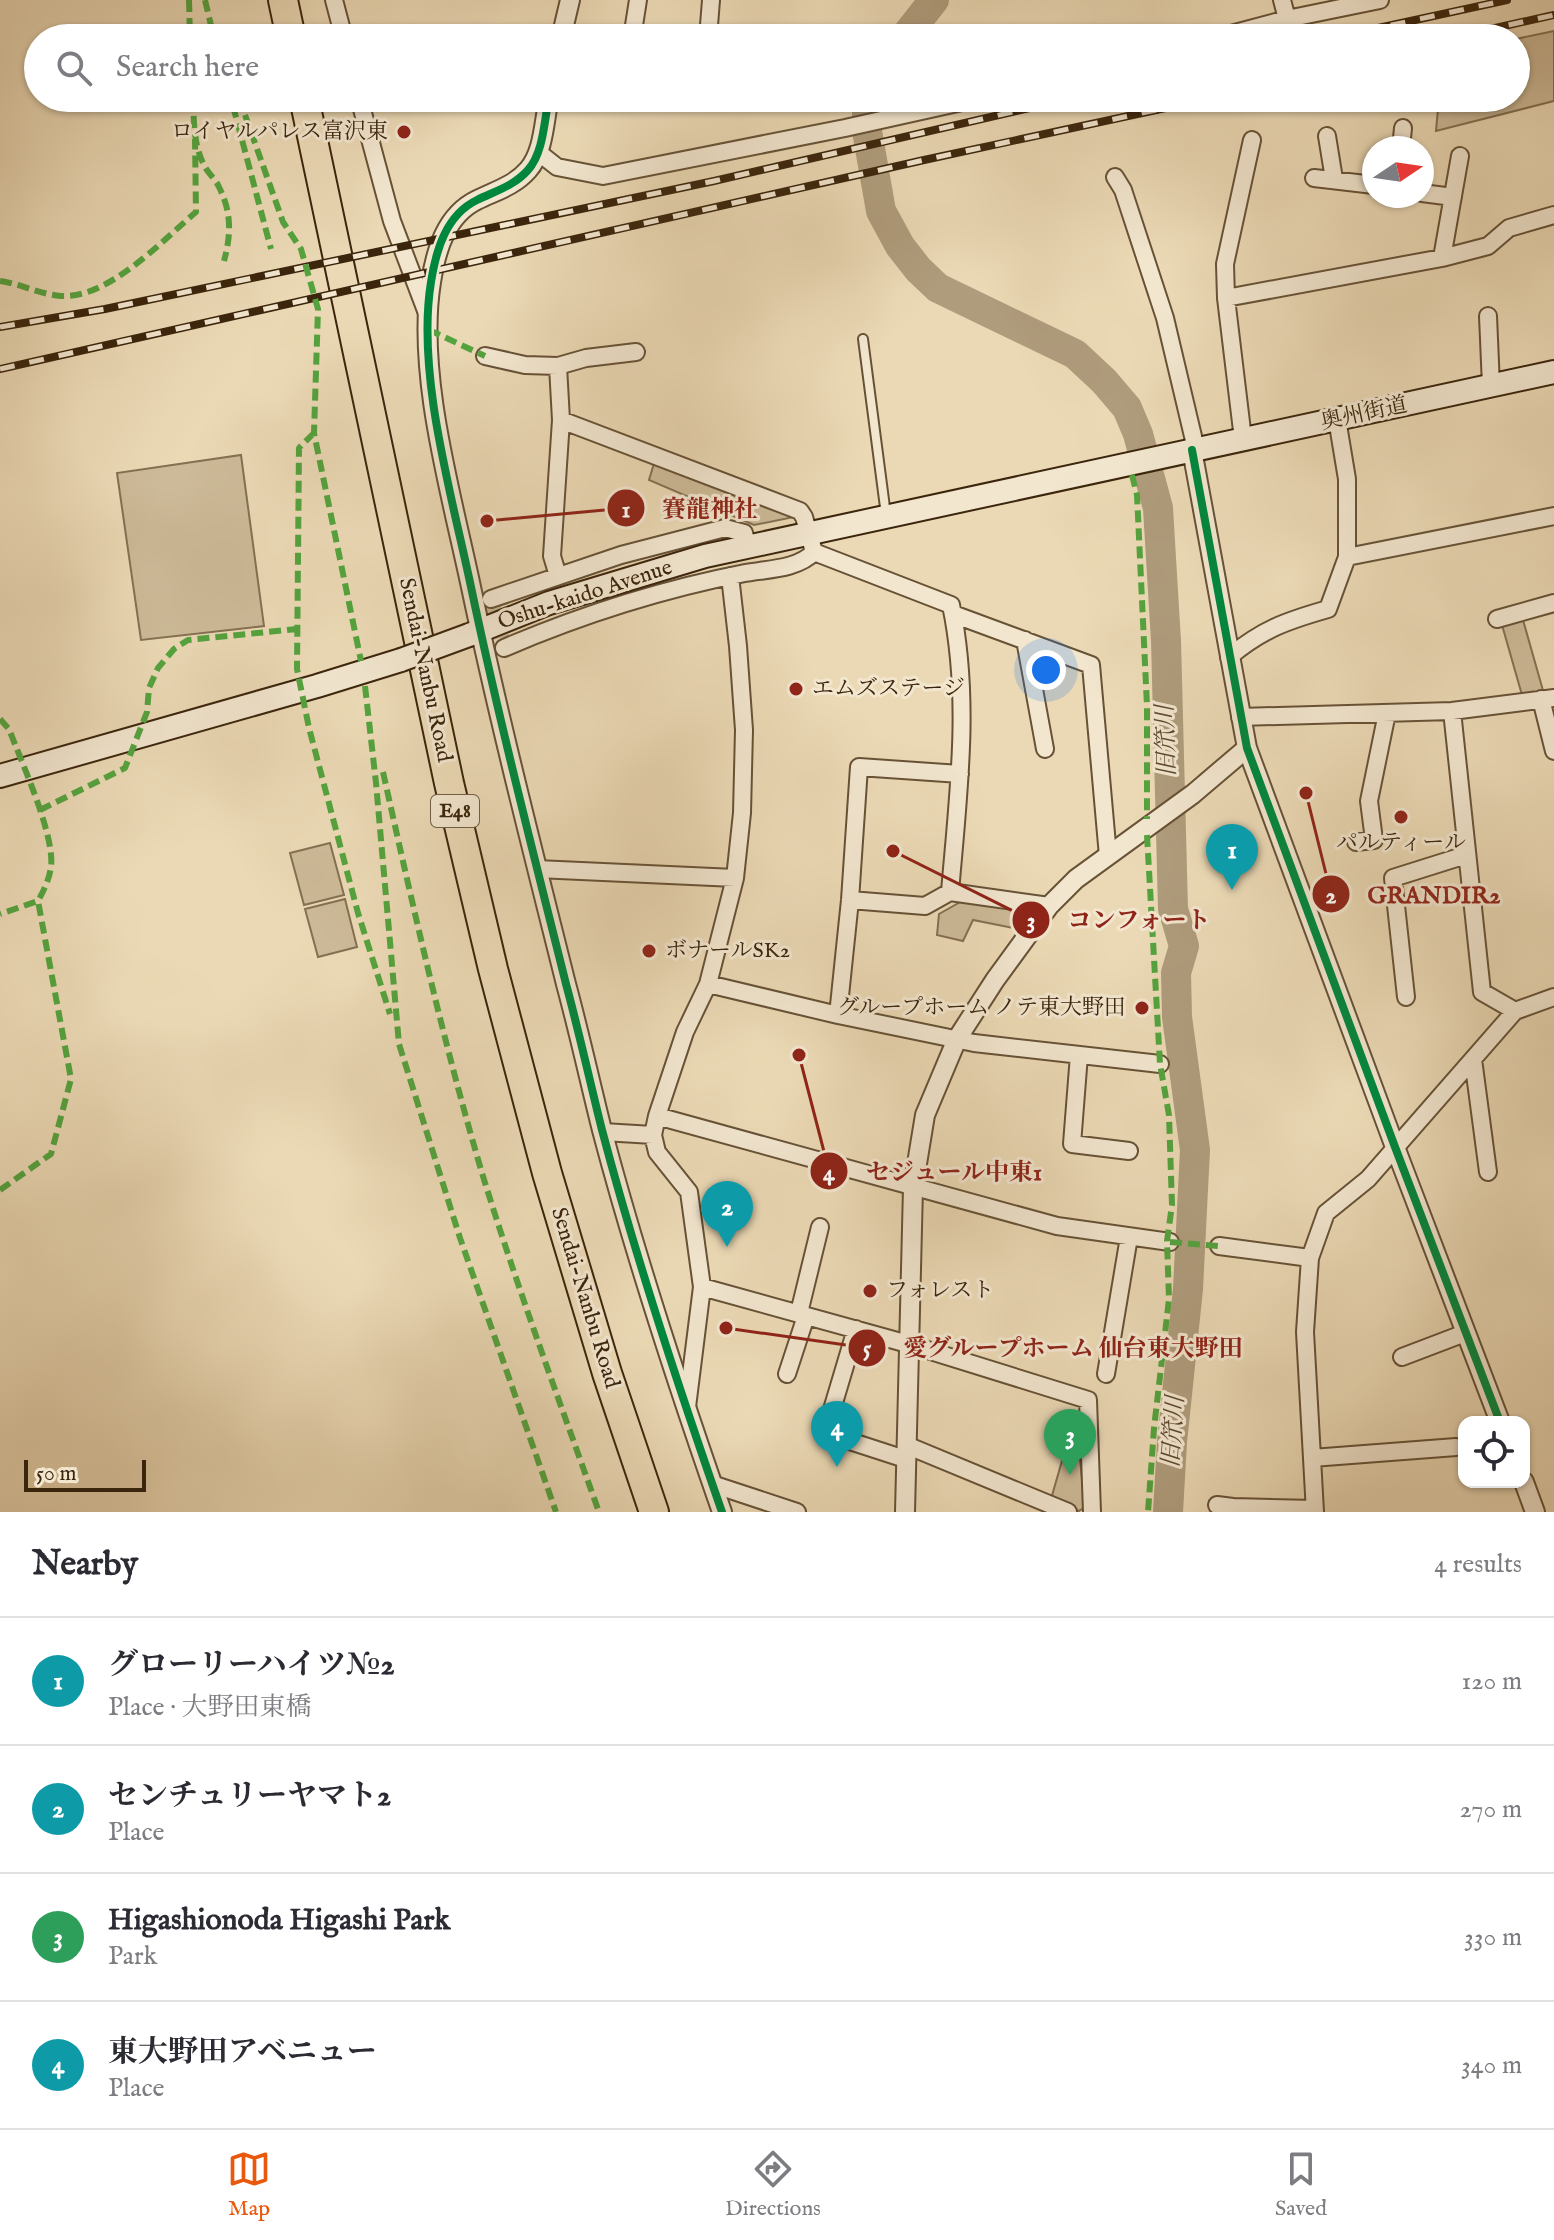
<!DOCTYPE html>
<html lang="en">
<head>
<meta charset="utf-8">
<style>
  body { margin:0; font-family:"IM FELL English","Noto Serif JP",serif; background:#f7f7f7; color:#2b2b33 }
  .controls { position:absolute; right:24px; bottom:24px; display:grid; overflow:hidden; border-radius:16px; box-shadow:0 2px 6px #0004 }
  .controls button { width:72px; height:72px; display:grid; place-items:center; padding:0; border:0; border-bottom:2px solid #e1e1e2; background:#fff; color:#2b2b33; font:40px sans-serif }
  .compass { position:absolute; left:1362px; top:136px; width:72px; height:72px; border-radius:50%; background:#fff; box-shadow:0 2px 6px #0004; rotate:77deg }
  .scale { position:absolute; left:24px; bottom:20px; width:122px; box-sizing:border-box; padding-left:8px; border:4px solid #3b250c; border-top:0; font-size:22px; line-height:28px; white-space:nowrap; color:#3b250c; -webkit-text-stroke:6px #f2e6cf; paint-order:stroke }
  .you { position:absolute; left:1046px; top:670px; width:28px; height:28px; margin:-20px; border:6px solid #fff; border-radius:50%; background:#1a73e8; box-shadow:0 0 0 12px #1a73e833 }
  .badge { display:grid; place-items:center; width:52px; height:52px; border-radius:50%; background:#ea580c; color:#fff; font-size:26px; font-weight:700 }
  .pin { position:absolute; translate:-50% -66px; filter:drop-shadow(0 2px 4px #0008) }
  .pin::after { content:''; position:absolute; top:42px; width:28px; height:24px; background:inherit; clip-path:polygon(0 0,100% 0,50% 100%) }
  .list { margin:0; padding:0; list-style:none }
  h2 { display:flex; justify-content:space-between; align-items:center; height:104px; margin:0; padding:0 32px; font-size:34px }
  h2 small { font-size:26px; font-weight:400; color:#7c7c81 }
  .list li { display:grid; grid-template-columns:52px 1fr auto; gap:24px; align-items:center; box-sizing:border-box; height:128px; padding:0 32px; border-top:2px solid #e1e1e2 }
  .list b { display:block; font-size:30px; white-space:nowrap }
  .list p { margin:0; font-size:26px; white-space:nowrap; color:#7c7c81 }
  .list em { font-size:26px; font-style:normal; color:#7c7c81 }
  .icon { flex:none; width:44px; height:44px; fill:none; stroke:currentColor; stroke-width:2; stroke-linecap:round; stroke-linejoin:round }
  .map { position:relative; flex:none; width:1554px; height:1512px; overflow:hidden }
  .search { position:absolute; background:#fff; box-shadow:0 2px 6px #0004; left:24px; right:24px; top:24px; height:88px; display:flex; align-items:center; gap:20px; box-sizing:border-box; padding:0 28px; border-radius:44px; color:#7c7c81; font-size:30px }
  .sheet { height:616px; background:#fff }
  nav { display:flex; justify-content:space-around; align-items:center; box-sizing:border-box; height:112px; border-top:2px solid #e1e1e2; background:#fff; font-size:22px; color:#7c7c81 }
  nav a { display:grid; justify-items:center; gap:4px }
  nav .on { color:#ea580c }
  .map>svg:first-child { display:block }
</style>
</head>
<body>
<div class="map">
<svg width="1554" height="1512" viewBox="0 0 1554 1512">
  <rect width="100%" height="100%" fill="#ebd9b5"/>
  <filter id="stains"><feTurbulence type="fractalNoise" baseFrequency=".0025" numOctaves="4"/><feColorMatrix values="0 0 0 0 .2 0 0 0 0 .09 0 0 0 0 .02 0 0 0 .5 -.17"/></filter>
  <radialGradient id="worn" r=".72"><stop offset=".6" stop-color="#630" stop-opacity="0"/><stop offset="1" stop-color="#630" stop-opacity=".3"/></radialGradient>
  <path fill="#cdba98" stroke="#847052" stroke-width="2" d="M1554,31V101L1436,131L1439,98H1516V39Z
    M241,455L264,626L141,640L117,473Z
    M655,460L794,517L754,525L649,480Z
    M1523,620L1544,694L1522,695L1502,625Z
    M330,843L344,895L304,905L290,853Z
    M345,899L357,947L318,957L305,909Z
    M962,901L1017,908L1023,916L1013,928L973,920L963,941L937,935L939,914Z
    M1066,1447L1079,1451L1085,1507L1079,1511L1051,1499Z"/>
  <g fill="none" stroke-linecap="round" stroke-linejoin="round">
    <path stroke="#af9c7c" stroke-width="30" d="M904,38L934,0
      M867,98V131L881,211L900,246L918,269L938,288L1075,354L1104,381L1127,408L1138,434L1158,508L1166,641L1173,909L1184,946L1176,973L1177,1017L1195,1150L1188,1289L1172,1442L1168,1512"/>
    <path stroke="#c8b593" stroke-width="16" stroke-dasharray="16 8" stroke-linecap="butt" d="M491,599L504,648"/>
    <defs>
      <path id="service" d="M863,339L886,515"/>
      <path id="minor" d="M334,0L344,38
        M1282,0L1287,19
        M632,38L638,0
        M708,38L711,0
        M1216,38L1287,19L1380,0
        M359,98L392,221L428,316
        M1327,136L1334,179
        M1401,148L1403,128
        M538,152L557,167L603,176L845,128L980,98
        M1115,177L1123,190L1165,318L1196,449
        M1314,178L1374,185
        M1422,193L1453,197
        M1442,258L1460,156
        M1226,298L1225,264L1252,140
        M1488,316L1491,386
        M485,356L525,365L558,366
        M561,420L558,366L586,358L636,352
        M1243,439L1226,298L1442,258L1488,246L1509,228L1554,215
        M1347,557L1554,516
        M558,576L552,556L561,420L800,511L804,517L814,552L951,605C971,700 958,796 950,892L1049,906
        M491,599L621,555L725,528L744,533L748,547
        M953,614L1091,665L1108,856
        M1497,619L1554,603
        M1025,640L1045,749
        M504,648C581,615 663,589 745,573C768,569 798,569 814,552
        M1229,657C1263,629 1286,621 1328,609L1347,557V479L1337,419
        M1541,699L1554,751
        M1452,711L1482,992L1515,1011
        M1240,717L1452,711L1554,698
        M960,774L859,767L850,900L838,1015L974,1043L1160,1064
        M1356,842L1374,840L1369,801L1387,713
        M537,869L735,878
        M850,900L925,906L950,892
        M708,984L838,1015
        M1406,997L1393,878L1466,855
        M1079,1055L1072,1144L1129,1151
        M1473,1059L1488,1172
        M657,1116L1057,1226L1170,1242
        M603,1132L653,1135
        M1219,1246L1310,1258
        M702,1287L908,1344L1088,1400L1092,1512
        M799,1313L820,1227
        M856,1329L825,1433L905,1459
        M1402,1357L1465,1333
        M787,1374L806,1316
        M1106,1374L1129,1237
        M687,1407L702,1287L689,1192L657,1152L653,1135L657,1116L685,1032L708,984L735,878L742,813L744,730L738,646L730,576
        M906,1445L1068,1512
        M1312,1458L1456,1447
        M712,1484L797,1512
        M1217,1505L1233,1507
        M1233,1512V1507L1315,1509
        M1315,1512L1305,1332L1310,1258L1326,1213L1368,1179L1515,1011L1554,997"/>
      <path id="tertiary" d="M561,38L570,0
        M549,98C544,120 544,152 528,170C514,186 495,191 477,200C446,215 436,250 431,282C416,374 452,496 471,587C499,720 533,852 566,984C579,1032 590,1082 602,1130C636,1259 678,1386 722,1512
        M1192,450L1247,748L1395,1147L1500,1422
        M1524,1482L1535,1512
        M905,1512L913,1188L925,1115L957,1039L995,980L1049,906L1076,879L1193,794L1247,748"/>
      <path id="secondary" d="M469,635L549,603L705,556L1554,372
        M0,776L317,686L401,660"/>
      <path id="motorway" d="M283,0L291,38
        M304,98L449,783L493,969L547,1173L607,1373L654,1512"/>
    </defs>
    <use href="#service" stroke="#675236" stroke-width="12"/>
    <use href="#minor" stroke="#675236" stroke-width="20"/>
    <use href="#tertiary" stroke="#675236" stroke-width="22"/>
    <use href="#secondary" stroke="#3b250c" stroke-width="26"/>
    <use href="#motorway" stroke="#3b250c" stroke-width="32"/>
    <use href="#service" stroke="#f2e6cf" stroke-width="8"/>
    <use href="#minor" stroke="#f2e6cf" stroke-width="16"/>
    <use href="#tertiary" stroke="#f2e6cf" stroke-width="18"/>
    <use href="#secondary" stroke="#f2e6cf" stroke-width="22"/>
    <use href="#motorway" stroke="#ebd9b5" stroke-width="28"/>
    <defs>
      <path id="rail" d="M1300,38L1343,28
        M1332,38L1507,0
        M1450,38L1554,15
        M0,327L105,309L714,181L1073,98
        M0,369L924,160L1212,98"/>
    </defs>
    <use href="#rail" stroke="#3b250c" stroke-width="8"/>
    <use href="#rail" stroke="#f2e6cf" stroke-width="5" stroke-dasharray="15" stroke-linecap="butt"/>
    <defs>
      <path id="secondary-bridge" d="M401,660L469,635"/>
    </defs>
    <use href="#secondary-bridge" stroke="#3b250c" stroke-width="26" stroke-linecap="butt"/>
    <use href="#secondary-bridge" stroke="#f2e6cf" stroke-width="22"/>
    <path stroke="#54a33e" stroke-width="6" stroke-dasharray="12 6" stroke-linecap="butt" d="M189,0L190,38
      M205,0L214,38
      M193,98C194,121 193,145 205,167C209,174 216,180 219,187C232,213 231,235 224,261
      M239,98L283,222L301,249L318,309L314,433L361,661
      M233,106L271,249
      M0,281C21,284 39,294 61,296C108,299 162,241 196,212L195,139
      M429,330L485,356
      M314,433L299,448L297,669L309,728L358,913L390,1014
      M1132,475L1137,495L1147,706V819
      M365,686L376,783L399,1044L460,1238L556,1512
      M0,719L9,729C21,761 55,835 51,867C49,880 44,890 38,901L0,914
      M383,772C413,907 443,1041 482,1173C517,1287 559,1400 599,1512
      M40,810L125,768L147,712L149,688L158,668L174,649L188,640L297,629
      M1147,835L1160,1064L1169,1115L1172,1205L1167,1241L1169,1299L1154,1428L1148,1512
      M0,1190L51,1154L71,1079L38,901
      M1170,1242L1219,1246"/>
    <defs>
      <path id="cycleway" d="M549,98C544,120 544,152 528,170C514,186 495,191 477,200C446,215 436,250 431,282C416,374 452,496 471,587C499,720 533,852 566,984C579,1032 590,1082 602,1130C636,1259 678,1386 722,1512
        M1192,450L1247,748L1395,1147L1500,1422"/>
    </defs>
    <use href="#cycleway" stroke="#f2e6cf" stroke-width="13"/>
    <use href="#cycleway" stroke="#00873e" stroke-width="8"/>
  </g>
  <g fill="#8f2418" stroke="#f2e6cf" stroke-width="3">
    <circle cx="404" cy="132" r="8"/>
    <circle cx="796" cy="689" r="8"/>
    <circle cx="1401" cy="817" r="8"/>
    <circle cx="649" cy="951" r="8"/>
    <circle cx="1142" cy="1008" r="8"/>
    <circle cx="870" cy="1291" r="8"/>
  </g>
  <g text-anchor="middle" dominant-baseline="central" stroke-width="6" stroke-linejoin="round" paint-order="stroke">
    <rect fill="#f2e6cf" stroke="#725f46" stroke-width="2" x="431" y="795" width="48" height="32" rx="6"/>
    <g font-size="20" font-weight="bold" fill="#3b250c">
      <text x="455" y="811">E48</text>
    </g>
    <g font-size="22" fill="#3b250c" stroke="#f2e6cf" text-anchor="start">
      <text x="388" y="132" text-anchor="end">ロイヤルパレス富沢東</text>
      <text x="812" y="689">エムズステージ</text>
      <text x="1401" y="843" text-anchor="middle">パルティール</text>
      <text x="665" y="951">ボナールSK2</text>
      <text x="1126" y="1008" text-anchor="end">グループホーム ノテ東大野田</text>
      <text x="886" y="1291">フォレスト</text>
    </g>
    <g font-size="22" fill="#3b250c" stroke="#f2e6cf">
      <text transform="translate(1364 414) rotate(-12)">奥州街道</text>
      <text transform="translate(585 595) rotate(-18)">Oshu-kaido Avenue</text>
      <text transform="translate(425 670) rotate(78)">Sendai-Nanbu Road</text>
      <text transform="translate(585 1298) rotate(73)">Sendai-Nanbu Road</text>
    </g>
    <g font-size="24" font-style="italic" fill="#5e492e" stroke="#f2e6cf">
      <text transform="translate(1167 741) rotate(-92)">旧笊川</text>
      <text transform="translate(1174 1432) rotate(-86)">旧笊川</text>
    </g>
  </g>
  <path fill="none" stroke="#8f2418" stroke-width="3" d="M487 521L626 508M1306 793L1331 894M893 851L1031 920M799 1055L829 1171M726 1328L867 1348"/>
  <g fill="#8f2418" stroke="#f2e6cf" stroke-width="3">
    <circle cx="487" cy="521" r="8"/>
    <circle cx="1306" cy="793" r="8"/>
    <circle cx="893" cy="851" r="8"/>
    <circle cx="799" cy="1055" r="8"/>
    <circle cx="726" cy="1328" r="8"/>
    <circle cx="626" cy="508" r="20"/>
    <circle cx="1331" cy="894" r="20"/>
    <circle cx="1031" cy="920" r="20"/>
    <circle cx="829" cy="1171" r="20"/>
    <circle cx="867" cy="1348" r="20"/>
  </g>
  <g font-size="24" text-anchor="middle" font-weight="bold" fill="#fff">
    <text x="626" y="517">1</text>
    <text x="1331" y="903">2</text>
    <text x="1031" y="928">3</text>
    <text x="829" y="1180">4</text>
    <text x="867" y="1356">5</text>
  </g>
  <g font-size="24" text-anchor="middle" font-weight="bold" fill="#8f2418" stroke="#f2e6cf" stroke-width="6" stroke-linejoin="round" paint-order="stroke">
    <text x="710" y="517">賽龍神社</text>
    <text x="1434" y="903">GRANDIR2</text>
    <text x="1139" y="928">コンフォート</text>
    <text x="954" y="1180">セジュール中東1</text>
    <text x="1073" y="1356">愛グループホーム 仙台東大野田</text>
  </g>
  <rect width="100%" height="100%" filter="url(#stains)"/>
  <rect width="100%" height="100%" fill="url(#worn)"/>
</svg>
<div class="controls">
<button><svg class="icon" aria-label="locate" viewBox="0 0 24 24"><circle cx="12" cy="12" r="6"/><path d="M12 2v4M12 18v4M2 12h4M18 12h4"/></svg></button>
</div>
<svg class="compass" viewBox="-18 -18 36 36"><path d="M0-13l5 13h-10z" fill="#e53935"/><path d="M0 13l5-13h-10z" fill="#7c7c81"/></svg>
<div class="scale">50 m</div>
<div class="you"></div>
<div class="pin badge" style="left:1232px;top:890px;background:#0f9aa8">1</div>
<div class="pin badge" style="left:727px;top:1247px;background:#0f9aa8">2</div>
<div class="pin badge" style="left:1070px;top:1475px;background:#2e9e5b">3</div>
<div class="pin badge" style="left:837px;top:1467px;background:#0f9aa8">4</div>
<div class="search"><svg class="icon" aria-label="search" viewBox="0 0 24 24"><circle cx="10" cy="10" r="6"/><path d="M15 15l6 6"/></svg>Search here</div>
</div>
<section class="sheet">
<h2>Nearby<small>4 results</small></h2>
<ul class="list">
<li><span class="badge" style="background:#0f9aa8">1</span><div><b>グローリーハイツ№2</b><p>Place · 大野田東橋</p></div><em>120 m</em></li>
<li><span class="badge" style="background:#0f9aa8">2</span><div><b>センチュリーヤマト2</b><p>Place</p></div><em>270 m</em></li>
<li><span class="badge" style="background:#2e9e5b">3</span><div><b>Higashionoda Higashi Park</b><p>Park</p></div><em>330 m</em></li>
<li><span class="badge" style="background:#0f9aa8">4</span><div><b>東大野田アベニュー</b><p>Place</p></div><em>340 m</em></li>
</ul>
</section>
<nav>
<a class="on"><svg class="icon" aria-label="map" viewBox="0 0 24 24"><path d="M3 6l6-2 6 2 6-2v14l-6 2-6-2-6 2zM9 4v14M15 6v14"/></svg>Map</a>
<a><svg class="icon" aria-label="directions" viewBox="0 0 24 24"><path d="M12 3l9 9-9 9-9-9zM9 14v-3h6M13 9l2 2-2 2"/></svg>Directions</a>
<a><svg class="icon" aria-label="saved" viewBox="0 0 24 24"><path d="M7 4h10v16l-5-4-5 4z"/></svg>Saved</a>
</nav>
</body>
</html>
